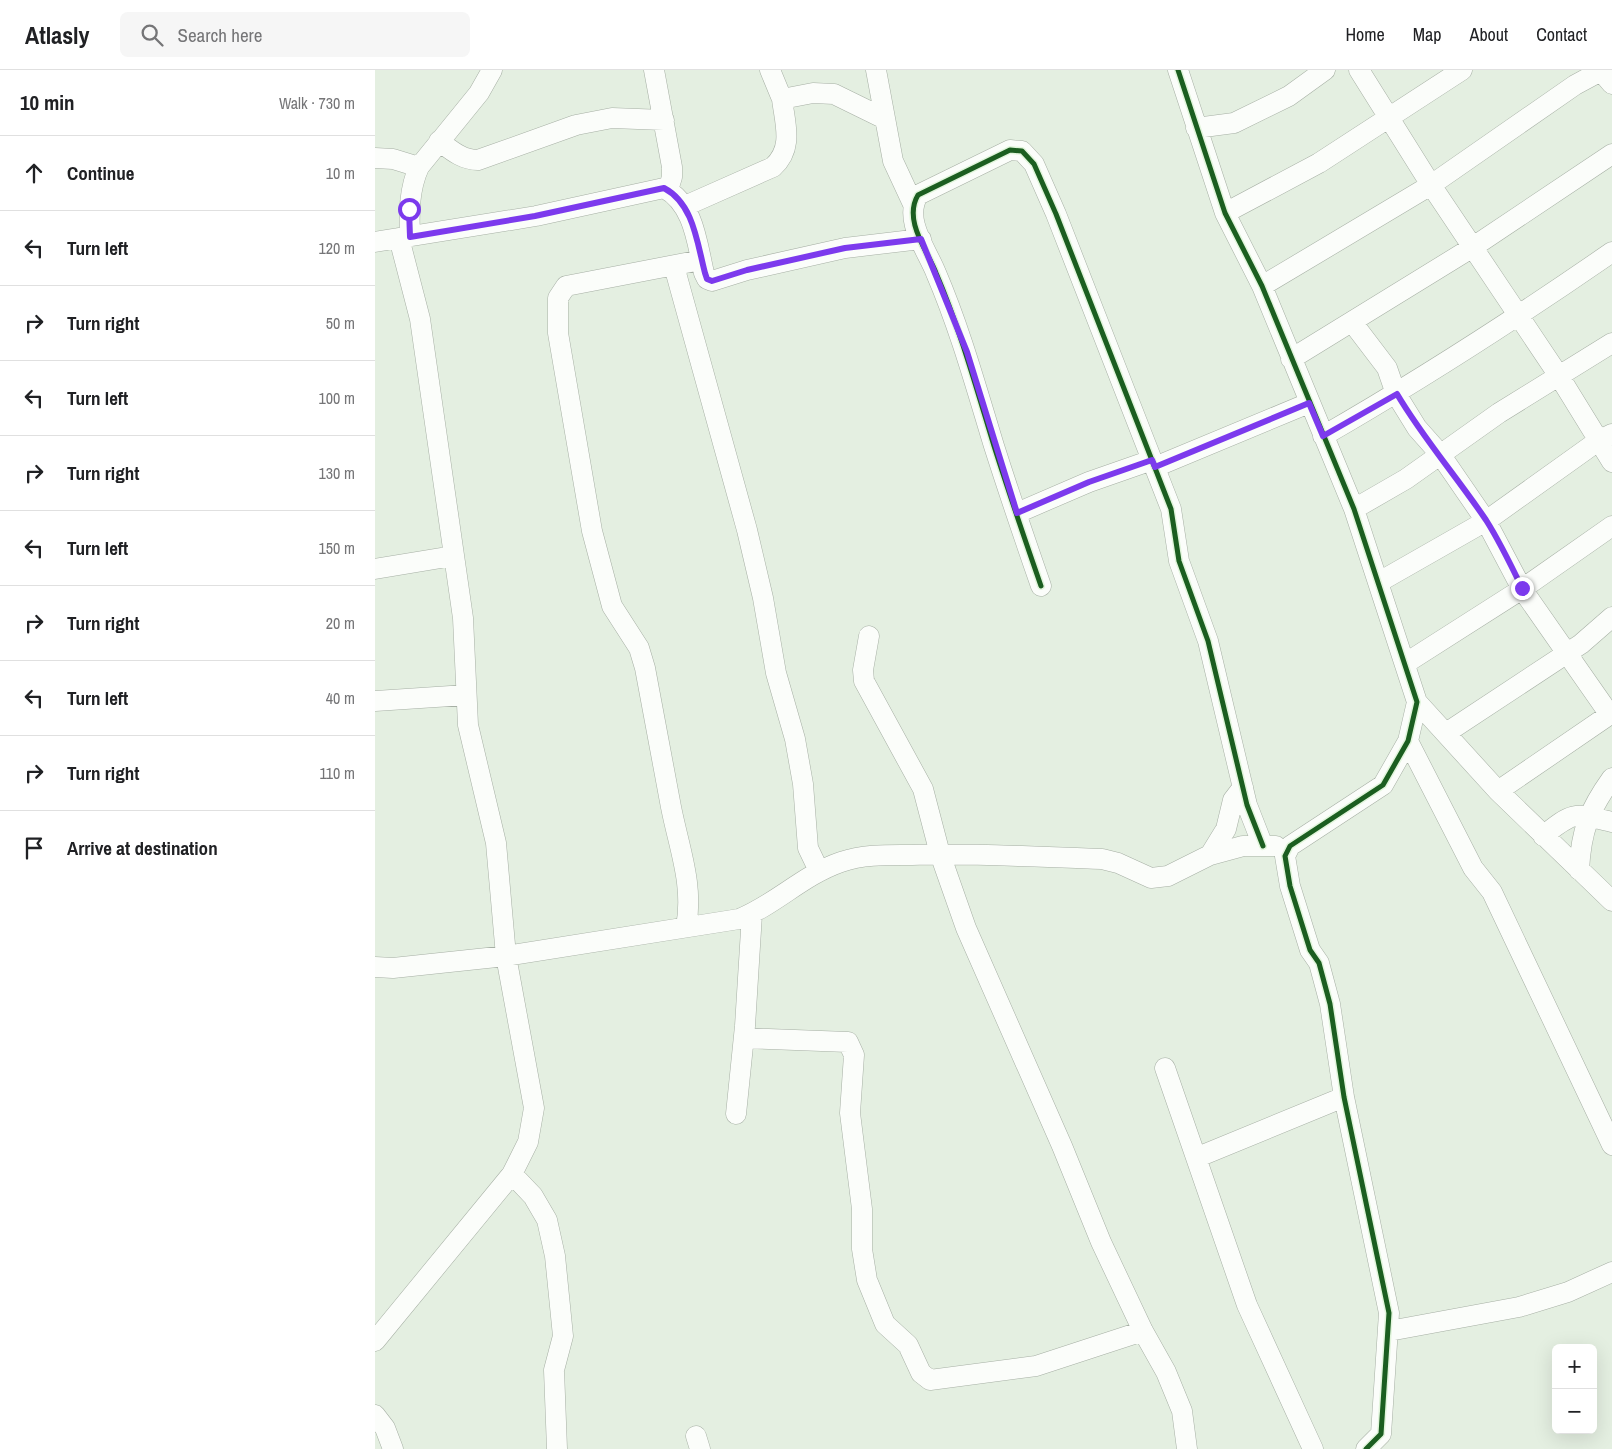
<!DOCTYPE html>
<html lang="en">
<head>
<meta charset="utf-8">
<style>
  body { margin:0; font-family:"Archivo Narrow",sans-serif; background:#f6f6f6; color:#202124 }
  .controls { position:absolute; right:15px; bottom:15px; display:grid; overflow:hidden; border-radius:8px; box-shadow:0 5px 20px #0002 }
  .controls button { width:45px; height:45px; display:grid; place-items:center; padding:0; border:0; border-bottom:1px solid #e0e0e0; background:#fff; color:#202124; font:25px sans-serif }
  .stop { position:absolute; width:15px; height:15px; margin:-11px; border:4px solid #7c3aed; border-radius:50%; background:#fff }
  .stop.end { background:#7c3aed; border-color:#fff; box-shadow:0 1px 5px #0008 }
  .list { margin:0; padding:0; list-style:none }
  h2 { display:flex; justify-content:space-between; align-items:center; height:65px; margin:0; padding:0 20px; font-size:21px }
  h2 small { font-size:16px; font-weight:400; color:#757577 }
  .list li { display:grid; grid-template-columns:32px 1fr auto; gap:15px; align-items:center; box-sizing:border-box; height:75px; padding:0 20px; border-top:1px solid #e0e0e0 }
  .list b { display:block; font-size:19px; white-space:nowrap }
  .list em { font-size:16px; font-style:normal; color:#757577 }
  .icon { flex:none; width:28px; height:28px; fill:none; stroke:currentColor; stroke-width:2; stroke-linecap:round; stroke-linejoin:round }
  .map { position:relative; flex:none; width:1237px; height:1379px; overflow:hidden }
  header { display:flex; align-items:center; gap:30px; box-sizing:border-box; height:70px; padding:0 25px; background:#fff; border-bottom:1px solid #e0e0e0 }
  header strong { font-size:24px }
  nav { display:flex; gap:28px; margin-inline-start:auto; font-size:18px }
  .search { width:350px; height:45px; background:#f6f6f6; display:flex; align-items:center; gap:12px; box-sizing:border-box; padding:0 18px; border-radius:8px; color:#757577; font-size:19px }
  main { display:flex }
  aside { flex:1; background:#fff }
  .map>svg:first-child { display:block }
</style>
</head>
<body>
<header>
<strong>Atlasly</strong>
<div class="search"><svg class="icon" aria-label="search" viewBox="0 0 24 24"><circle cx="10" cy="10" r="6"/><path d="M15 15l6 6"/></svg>Search here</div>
<nav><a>Home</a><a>Map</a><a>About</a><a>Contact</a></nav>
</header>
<main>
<aside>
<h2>10 min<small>Walk · 730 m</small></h2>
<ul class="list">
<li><svg class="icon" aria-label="ahead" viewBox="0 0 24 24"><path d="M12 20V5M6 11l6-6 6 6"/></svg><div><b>Continue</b></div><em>10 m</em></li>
<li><svg class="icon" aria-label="left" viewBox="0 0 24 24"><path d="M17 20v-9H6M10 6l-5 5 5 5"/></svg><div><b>Turn left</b></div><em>120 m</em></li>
<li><svg class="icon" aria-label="right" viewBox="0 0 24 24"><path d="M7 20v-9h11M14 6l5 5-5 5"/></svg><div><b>Turn right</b></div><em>50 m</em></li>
<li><svg class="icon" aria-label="left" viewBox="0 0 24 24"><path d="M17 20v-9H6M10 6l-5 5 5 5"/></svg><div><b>Turn left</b></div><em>100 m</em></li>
<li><svg class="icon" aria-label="right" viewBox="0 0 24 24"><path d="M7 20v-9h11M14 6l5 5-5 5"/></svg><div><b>Turn right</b></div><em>130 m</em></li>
<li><svg class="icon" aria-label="left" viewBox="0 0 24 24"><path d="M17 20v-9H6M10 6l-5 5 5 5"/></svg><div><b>Turn left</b></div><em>150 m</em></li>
<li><svg class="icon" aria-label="right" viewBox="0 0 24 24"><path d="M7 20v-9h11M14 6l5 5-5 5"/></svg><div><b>Turn right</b></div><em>20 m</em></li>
<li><svg class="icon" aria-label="left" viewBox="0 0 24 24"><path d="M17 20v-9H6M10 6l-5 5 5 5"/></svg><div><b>Turn left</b></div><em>40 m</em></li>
<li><svg class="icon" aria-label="right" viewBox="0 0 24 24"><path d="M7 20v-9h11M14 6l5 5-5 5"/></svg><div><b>Turn right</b></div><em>110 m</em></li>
<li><svg class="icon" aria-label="arrive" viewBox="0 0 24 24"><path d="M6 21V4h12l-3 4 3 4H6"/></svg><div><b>Arrive at destination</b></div></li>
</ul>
</aside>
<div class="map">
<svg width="1237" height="1379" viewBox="0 0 1237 1379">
  <rect width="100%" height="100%" fill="#e4efe1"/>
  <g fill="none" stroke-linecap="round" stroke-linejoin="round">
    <defs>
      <path id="minor" d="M279,0L297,97V107L293,120
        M395,0L407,29
        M501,0L518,91L538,134
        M803,0L850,143L887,216L979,439L1042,632L1033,671L1008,715L915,776L910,786L915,816L935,880L944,893L955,934L969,1027L1014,1243L1006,1364L991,1379
        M984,0L1056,115L1184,306L1237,392
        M821,58L859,53L914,26L950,0
        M64,71C76,80 87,90 103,90L201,55L237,48L289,50
        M0,88L18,89L44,97
        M310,136L398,97C419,78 410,54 407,29L438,23L459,24L510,49
        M850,143L944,93L1087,0
        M35,167C34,143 34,119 44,97L104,23L117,0
        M0,172L161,146L289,118C319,134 322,173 329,203L332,209L337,211L372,200L470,178L546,169
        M299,196L372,460L388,528L401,603L420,669L428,714L433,778L444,801
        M887,216L1056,115L1200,15L1226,1L1237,14
        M977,252L1012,298L1021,324L1042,358L1065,384L1111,451L1147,519L1235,645
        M916,289L1098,177L1237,84
        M948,366C1047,309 1143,247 1237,182
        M780,397L934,333
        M979,439L1031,409L1124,343L1237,273
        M642,443L714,412L777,390
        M0,499L78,486
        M1004,512L1111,451L1223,371L1237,364
        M666,516C650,470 634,423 619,376C601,317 585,259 561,203C552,180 528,150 543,125L635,80L647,81L659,94L681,144L796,439L804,491L833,571L872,735L888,776
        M494,566L488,600L489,611L548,719L565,784L591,858L687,1076L726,1172L768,1261L791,1302L807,1341L812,1379
        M1031,593L1147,519L1237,456
        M0,631L91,625
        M1042,632L1123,721L1237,831
        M1071,663L1206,574L1237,547
        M1033,671L1098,798L1117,822L1237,1075
        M1123,721L1237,643
        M1168,766C1199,741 1199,743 1237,752
        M835,785L851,759L858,730L868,717
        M1204,800C1206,761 1214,740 1237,708
        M311,857C319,815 304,778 296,737C287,691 279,644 270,598L264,578L237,536L217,461L183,263V228L191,216L326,190
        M0,897L18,898L131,886L364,849C400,835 428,805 466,792C489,784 514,785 537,785C601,783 664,787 727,789L743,793L776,808L793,806L835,785L868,776H901
        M369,968L473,972L479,985L475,1043L487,1139V1179L492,1210L510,1254L533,1275L546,1303L555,1310L661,1296L768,1261
        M790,998L872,1235L938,1379
        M361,1044L370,956L377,844
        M823,1087L969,1027
        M137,1104L158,1126L172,1150L180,1186L188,1266L179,1300L182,1379
        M1014,1261L1144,1237L1193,1222L1237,1202
        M0,1271L137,1104L153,1072L159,1038L131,886L121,773L93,655L88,548L45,249L24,168
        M0,1345L10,1358L18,1379
        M321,1366L325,1379"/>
    </defs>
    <use href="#minor" stroke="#a6afa4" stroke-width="21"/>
    <use href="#minor" stroke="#fbfdfa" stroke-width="20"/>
    <defs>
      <path id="cycleway" d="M803,0L850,143L887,216L979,439L1042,632L1033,671L1008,715L915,776L910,786L915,816L935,880L944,893L955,934L969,1027L1014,1243L1006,1364L991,1379
        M666,516C650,470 634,423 619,376C601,317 585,259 561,203C552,180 528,150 543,125L635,80L647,81L659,94L681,144L796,439L804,491L833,571L872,735L888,776"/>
    </defs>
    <use href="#cycleway" stroke="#e1f5db" stroke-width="8"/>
    <use href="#cycleway" stroke="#1b5e20" stroke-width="5"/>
  </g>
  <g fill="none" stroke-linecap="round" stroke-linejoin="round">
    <path stroke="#7c3aed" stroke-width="6" d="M34,139L35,167L160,146L289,118C319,134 322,173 330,203L332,209L337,211L372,200L470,178L546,169L592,282L642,443L714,412L777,390L780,397L934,333L948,366L1022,324C1048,368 1082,407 1111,450C1125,472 1136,495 1147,518"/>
  </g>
</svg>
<div class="controls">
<button>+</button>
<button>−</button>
</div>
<div class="stop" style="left:34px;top:139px"></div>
<div class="stop end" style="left:1147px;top:518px"></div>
</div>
</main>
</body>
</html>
